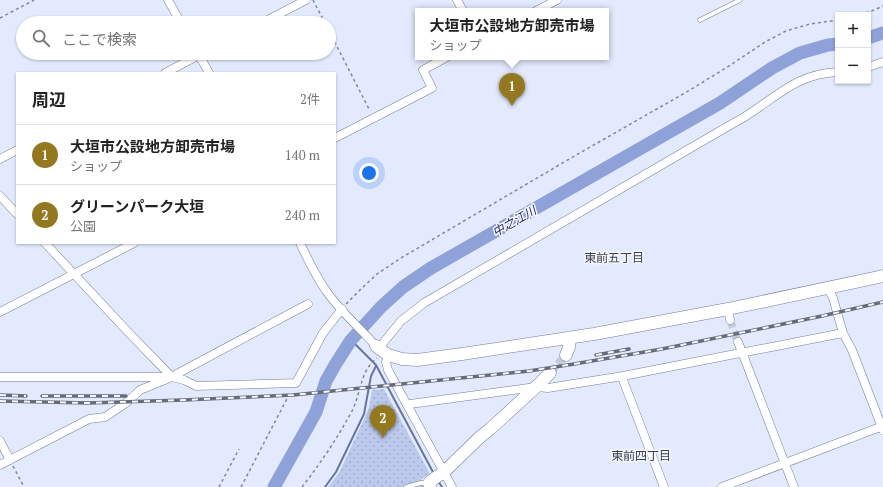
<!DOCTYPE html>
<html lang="ja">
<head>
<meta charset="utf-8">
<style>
  body { margin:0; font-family:"PT Serif","Noto Sans JP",serif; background:#f2f2f2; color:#222 }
  .controls { position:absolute; right:12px; top:12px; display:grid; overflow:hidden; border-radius:0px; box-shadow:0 1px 3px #0004 }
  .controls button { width:36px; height:36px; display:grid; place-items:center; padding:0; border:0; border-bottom:1px solid #e0e0e0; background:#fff; color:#222; font:20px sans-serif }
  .you { position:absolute; left:369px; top:173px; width:14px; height:14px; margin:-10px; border:3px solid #fff; border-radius:50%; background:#1a73e8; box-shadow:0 0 0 6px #1a73e833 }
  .badge { display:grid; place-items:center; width:26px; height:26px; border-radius:50%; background:#94781f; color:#fff; font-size:13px; font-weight:700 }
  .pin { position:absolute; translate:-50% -33px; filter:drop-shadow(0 1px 2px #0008) }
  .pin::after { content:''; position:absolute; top:21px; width:14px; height:12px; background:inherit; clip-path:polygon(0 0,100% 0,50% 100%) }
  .popup { position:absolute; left:415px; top:8px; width:194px; height:52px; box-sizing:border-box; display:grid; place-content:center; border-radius:0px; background:#fff; filter:drop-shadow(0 1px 3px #0005); font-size:13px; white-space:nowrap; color:#767676 }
  .popup b { font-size:15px; color:#222 }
  .popup::after { content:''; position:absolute; left:50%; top:100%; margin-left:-8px; border:8px solid transparent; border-top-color:#fff }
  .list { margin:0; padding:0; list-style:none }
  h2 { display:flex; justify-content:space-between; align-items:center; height:52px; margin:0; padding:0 16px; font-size:17px }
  h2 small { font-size:13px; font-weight:400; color:#767676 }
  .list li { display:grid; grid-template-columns:26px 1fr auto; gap:12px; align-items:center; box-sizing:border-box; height:60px; padding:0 16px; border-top:1px solid #e0e0e0 }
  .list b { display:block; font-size:15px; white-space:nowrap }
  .list p { margin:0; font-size:13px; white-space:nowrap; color:#767676 }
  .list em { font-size:13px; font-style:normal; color:#767676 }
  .icon { flex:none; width:22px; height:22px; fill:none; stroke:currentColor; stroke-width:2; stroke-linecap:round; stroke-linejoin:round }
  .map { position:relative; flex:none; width:883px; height:487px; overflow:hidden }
  .search { position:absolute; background:#fff; box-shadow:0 1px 3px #0004; left:16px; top:16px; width:320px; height:44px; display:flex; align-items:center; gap:10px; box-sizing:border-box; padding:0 14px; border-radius:22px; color:#767676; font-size:15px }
  .panel { position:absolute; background:#fff; box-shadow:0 1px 3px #0004; left:16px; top:72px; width:320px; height:172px; border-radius:0px }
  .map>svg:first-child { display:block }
</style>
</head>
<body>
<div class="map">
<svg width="883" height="487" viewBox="0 0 883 487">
  <defs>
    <pattern id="park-dots" width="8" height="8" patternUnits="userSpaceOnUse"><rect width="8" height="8" fill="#bcc8ec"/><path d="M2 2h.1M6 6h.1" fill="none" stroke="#a0abca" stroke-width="1.8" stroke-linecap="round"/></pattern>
  </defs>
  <rect width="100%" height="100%" fill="#e3eafe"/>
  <path fill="url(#park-dots)" d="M384,389L430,474L421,479L423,487H328L339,473L366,415L369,407L372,390Z"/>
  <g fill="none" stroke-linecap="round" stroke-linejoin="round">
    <path stroke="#68769f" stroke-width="2" d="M351,340L376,365L434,474
      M438,481L442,487
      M325,487L336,472L364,414L371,376L376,366"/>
    <path stroke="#8ea1d8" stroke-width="13" d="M868,38L883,33
      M274,487L316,412L326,381L335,365L351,340L381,307L403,287L431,268L720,103L772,68L800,53L828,45L838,44"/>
    <path stroke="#c3cadc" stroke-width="8" stroke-dasharray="8 4" stroke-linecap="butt" d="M730,320L738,342
      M550,373L566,355"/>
    <defs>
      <path id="lane" d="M700,20L740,0
        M406,487L421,483H427"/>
      <path id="street" d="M168,0L181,23
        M457,0L463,11
        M536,11L557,0
        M262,23L306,0
        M198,53L209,73
        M868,67L883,62
        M165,73L203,53
        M335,138L432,88L423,70L447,57
        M0,159L17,150
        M0,196L17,214
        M45,243L130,334L167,372L172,377
        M300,243C308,260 316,277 327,292C341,312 360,328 376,346
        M828,288L833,298L843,333L852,350L883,430
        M728,309L730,320
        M0,312L134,243
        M738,342L742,352L794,487
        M379,348L401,321L424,303L732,124C740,120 748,115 755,110C784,90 801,74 838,72
        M388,355L386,362L388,370L452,487
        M623,376V380L664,487
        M0,377H172L184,380L196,386L296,383L323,333L342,309
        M171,377L308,304
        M407,405L410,404L536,387L548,388L623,376L843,333
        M0,441L10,460
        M0,465L89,419L105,417L126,403L140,390L167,379
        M722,487L883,426"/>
      <path id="secondary" d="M376,346L388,355L402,359L417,360L462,354L594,334L728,309L883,276
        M566,355L569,347L570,338
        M430,487L429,483L432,480L444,472L480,437L489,430L536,387L550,373"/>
    </defs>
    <use href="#lane" stroke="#757d92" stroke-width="5"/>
    <use href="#street" stroke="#757d92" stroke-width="9"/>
    <use href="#secondary" stroke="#757d92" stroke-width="13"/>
    <path stroke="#828795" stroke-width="1.5" stroke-dasharray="3 3" stroke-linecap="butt" d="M313,0L325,23
      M860,15L874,10L883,6
      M0,18L34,0
      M329,31L370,111
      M346,304L361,289L377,274L401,258L571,158L690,90L729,66L765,42L786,31L810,24L838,20
      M13,466L24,487
      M219,487L239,449
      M241,487L291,391
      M302,487C319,465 335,442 348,418C351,414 353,409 355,404C361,388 362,369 377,358"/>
    <use href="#lane" stroke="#fff" stroke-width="4"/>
    <use href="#street" stroke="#fff" stroke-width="8"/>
    <use href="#secondary" stroke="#fff" stroke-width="12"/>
    <defs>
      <path id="rail" d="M596,355L629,349
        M0,395L26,396
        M42,396H126
        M0,401L88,403L184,400L293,395L529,371L574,364L662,349L822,316L883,302"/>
    </defs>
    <use href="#rail" stroke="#676c79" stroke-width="3.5"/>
    <use href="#rail" stroke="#f6f7fc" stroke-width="2" stroke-dasharray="6" stroke-linecap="butt"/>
  </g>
  <g text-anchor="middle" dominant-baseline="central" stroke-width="3" stroke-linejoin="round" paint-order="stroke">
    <g font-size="12" font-style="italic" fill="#1c296a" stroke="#f6f7fc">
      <text transform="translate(514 221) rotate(-30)">中之江川</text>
    </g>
    <g font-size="12" fill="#394053" stroke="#f6f7fc">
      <text x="614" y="257">東前五丁目</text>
      <text x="641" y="455">東前四丁目</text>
    </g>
  </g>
</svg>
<div class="controls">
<button>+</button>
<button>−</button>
</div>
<div class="you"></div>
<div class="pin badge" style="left:512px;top:106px">1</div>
<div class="popup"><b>大垣市公設地方卸売市場</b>ショップ</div>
<div class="pin badge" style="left:383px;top:438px">2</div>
<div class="search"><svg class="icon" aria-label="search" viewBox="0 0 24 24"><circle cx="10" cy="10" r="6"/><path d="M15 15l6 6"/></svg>ここで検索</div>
<section class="panel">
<h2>周辺<small>2件</small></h2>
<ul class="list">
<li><span class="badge">1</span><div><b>大垣市公設地方卸売市場</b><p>ショップ</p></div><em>140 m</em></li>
<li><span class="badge">2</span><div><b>グリーンパーク大垣</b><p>公園</p></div><em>240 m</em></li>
</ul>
</section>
</div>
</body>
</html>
